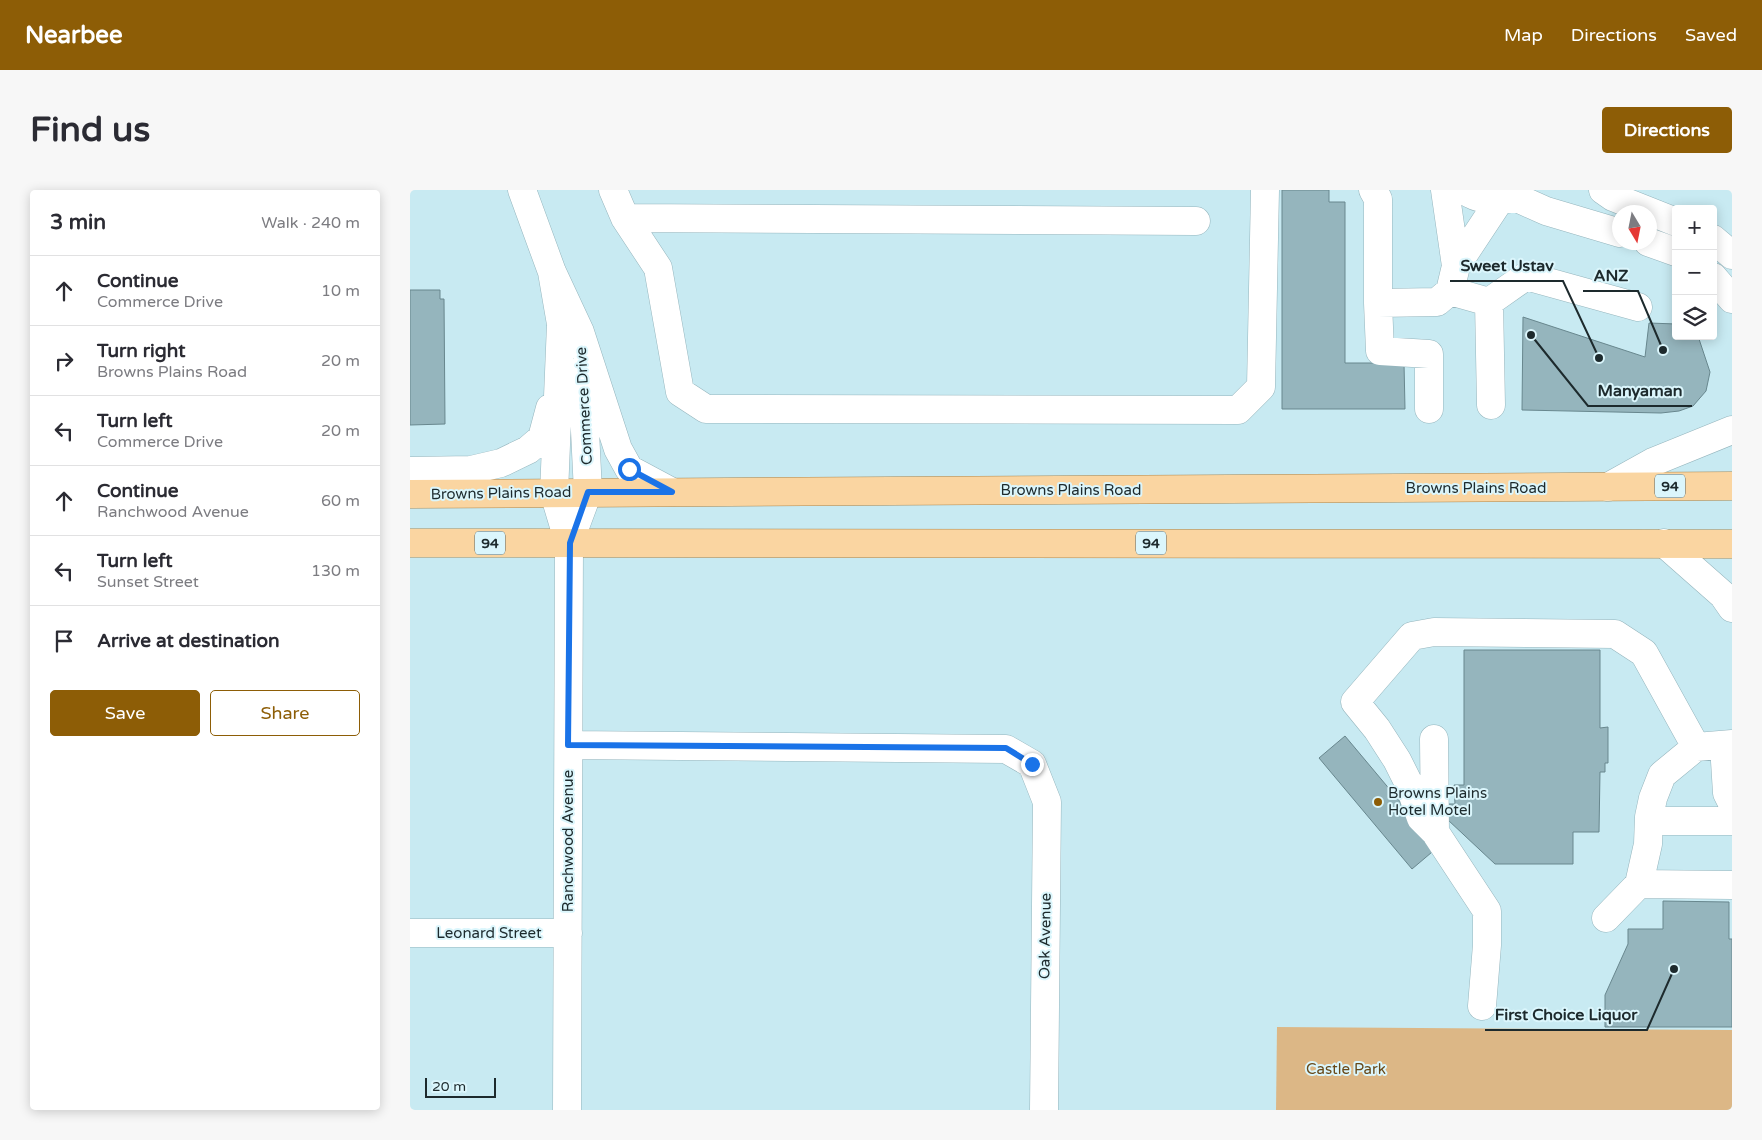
<!DOCTYPE html>
<html lang="en">
<head>
<meta charset="utf-8">
<style>
  body { margin:0; font-family:"Varela Round",sans-serif; background:#f7f7f7; color:#2b2b33 }
  .controls { position:absolute; right:15px; top:15px; display:grid; overflow:hidden; border-radius:5px; box-shadow:0 2px 12px #0003 }
  .controls button { width:45px; height:45px; display:grid; place-items:center; padding:0; border:0; border-bottom:1px solid #e1e1e2; background:#fff; color:#2b2b33; font:25px sans-serif }
  .compass { position:absolute; left:1202px; top:15px; width:45px; height:45px; border-radius:50%; background:#fff; box-shadow:0 2px 12px #0003; rotate:170deg }
  .scale { position:absolute; left:15px; bottom:12px; width:71px; box-sizing:border-box; padding-left:5px; border:2px solid #1d2a2d; border-top:0; font-size:14px; line-height:18px; white-space:nowrap; color:#1d2a2d; -webkit-text-stroke:4px #dbf6fc; paint-order:stroke }
  .stop { position:absolute; width:15px; height:15px; margin:-11px; border:4px solid #1a73e8; border-radius:50%; background:#fff }
  .stop.end { background:#1a73e8; border-color:#fff; box-shadow:0 1px 5px #0008 }
  .list { margin:0; padding:0; list-style:none }
  h2 { display:flex; justify-content:space-between; align-items:center; height:65px; margin:0; padding:0 20px; font-size:21px }
  h2 small { font-size:16px; font-weight:400; color:#7c7c81 }
  .list li { display:grid; grid-template-columns:32px 1fr auto; gap:15px; align-items:center; box-sizing:border-box; height:70px; padding:0 20px; border-top:1px solid #e1e1e2 }
  .list b { display:block; font-size:19px; white-space:nowrap }
  .list p { margin:0; font-size:16px; white-space:nowrap; color:#7c7c81 }
  .list em { font-size:16px; font-style:normal; color:#7c7c81 }
  .actions { display:flex; gap:10px; padding:15px 20px }
  .actions a { flex:1; padding:11px 0; border:1px solid #8d5d06; border-radius:5px; text-align:center; font-size:18px; color:#8d5d06 }
  .actions .main { background:#8d5d06; color:#fff }
  .icon { flex:none; width:28px; height:28px; fill:none; stroke:currentColor; stroke-width:2; stroke-linecap:round; stroke-linejoin:round }
  .map { position:relative; flex:none; width:1322px; height:920px; overflow:hidden; border-radius:5px }
  header { display:flex; align-items:center; gap:30px; box-sizing:border-box; height:70px; padding:0 25px; background:#8d5d06; color:#fff }
  header strong { font-size:24px }
  nav { display:flex; gap:28px; margin-inline-start:auto; font-size:18px }
  .intro { display:flex; align-items:center; justify-content:space-between; box-sizing:border-box; height:120px; padding:0 30px }
  h1 { margin:0; font-size:35px }
  .button { padding:12px 22px; border-radius:5px; background:#8d5d06; color:#fff; font-size:18px; font-weight:700 }
  main { display:flex; gap:30px; padding:0 30px }
  aside { flex:1; background:#fff; border-radius:5px; box-shadow:0 2px 12px #0003 }
  .map>svg:first-child { display:block }
</style>
</head>
<body>
<header>
<strong>Nearbee</strong>
<nav><a>Map</a><a>Directions</a><a>Saved</a></nav>
</header>
<div class="intro"><h1>Find us</h1><a class="button">Directions</a></div>
<main>
<aside>
<h2>3 min<small>Walk · 240 m</small></h2>
<ul class="list">
<li><svg class="icon" aria-label="ahead" viewBox="0 0 24 24"><path d="M12 20V5M6 11l6-6 6 6"/></svg><div><b>Continue</b><p>Commerce Drive</p></div><em>10 m</em></li>
<li><svg class="icon" aria-label="right" viewBox="0 0 24 24"><path d="M7 20v-9h11M14 6l5 5-5 5"/></svg><div><b>Turn right</b><p>Browns Plains Road</p></div><em>20 m</em></li>
<li><svg class="icon" aria-label="left" viewBox="0 0 24 24"><path d="M17 20v-9H6M10 6l-5 5 5 5"/></svg><div><b>Turn left</b><p>Commerce Drive</p></div><em>20 m</em></li>
<li><svg class="icon" aria-label="ahead" viewBox="0 0 24 24"><path d="M12 20V5M6 11l6-6 6 6"/></svg><div><b>Continue</b><p>Ranchwood Avenue</p></div><em>60 m</em></li>
<li><svg class="icon" aria-label="left" viewBox="0 0 24 24"><path d="M17 20v-9H6M10 6l-5 5 5 5"/></svg><div><b>Turn left</b><p>Sunset Street</p></div><em>130 m</em></li>
<li><svg class="icon" aria-label="arrive" viewBox="0 0 24 24"><path d="M6 21V4h12l-3 4 3 4H6"/></svg><div><b>Arrive at destination</b></div></li>
</ul>
<div class="actions"><a class="main">Save</a><a>Share</a></div>
</aside>
<div class="map">
<svg width="1322" height="920" viewBox="0 0 1322 920">
  <rect width="100%" height="100%" fill="#c8eaf2"/>
  <path fill="#dcb786" d="M867,837L1322,840V920H866Z"/>
  <path fill="#95b5bd" stroke="#68878e" d="M872,0H919V12H935V173H994L995,219H872Z
    M0,100H30V109H34L35,234L0,235Z
    M1113,127L1235,167L1239,133L1266,134V146H1288L1300,182L1296,201L1283,216L1269,221L1251,223L1112,220Z
    M1054,460H1190V538L1198,537V573H1195V582H1190L1189,642H1163V674H1085L1038,630V614H1045L1044,595H1054Z
    M935,546L1028,657L1002,679L909,568Z
    M1253,711L1319,712V749H1322V837H1195V805L1218,754V739H1253Z"/>
  <g fill="none" stroke-linecap="round" stroke-linejoin="round">
    <defs>
      <path id="minor" d="M112,0L142,82L170,142L208,259L219,279L262,302
        M203,0L215,28L248,78L270,202L296,219L828,220L851,197L855,0
        M963,0L968,9V113
        M1035,0L1046,76
        M1054,0C1069,11 1086,11 1105,8
        M1193,0L1203,7L1266,32
        M1107,8L1136,21L1210,43
        M215,28L786,31
        M1303,49L1322,65
        M1238,52L1266,62
        M142,82L151,134L144,303L159,353L157,920
        M1303,87L1322,109
        M1040,101L1079,112L1116,86L1228,117
        M1079,112L1081,215
        M1019,219V164L970,161L968,113L1027,112L1040,101L1046,76L1089,11
        M0,281L61,280L91,273L118,260L132,248L140,218
        M1198,297L1243,272L1322,240
        M159,353L178,302L172,180
        M1254,353L1313,405L1322,418
        M1024,549L1025,642L1077,721V755L1072,816
        M159,555L596,559L622,574L637,612L634,920
        M1314,555L1317,603L1322,613
        M1239,631H1322
        M1025,642L1011,628L999,594L987,570L967,539L945,512L1002,446L1024,442L1205,444L1234,463L1286,557
        M1229,694L1322,695
        M1196,728L1229,694L1238,654L1239,627L1243,608L1252,585L1286,557L1322,554
        M0,743H158"/>
      <path id="major" d="M0,304L1322,296
        M0,353L1322,354"/>
    </defs>
    <use href="#minor" stroke="#95b5bd" stroke-width="29"/>
    <use href="#major" stroke="#aa8750" stroke-width="29"/>
    <use href="#minor" stroke="#fff" stroke-width="28"/>
    <use href="#major" stroke="#fad5a1" stroke-width="28"/>
  </g>
  <g fill="none" stroke-linecap="round" stroke-linejoin="round">
    <path stroke="#1a73e8" stroke-width="6" d="M219,279L262,302H178L160,353L158,555L596,558L622,574"/>
  </g>
  <circle fill="#8d5d06" stroke="#dbf6fc" stroke-width="2" cx="968" cy="612" r="5"/>
  <g text-anchor="middle" dominant-baseline="central" stroke-width="4" stroke-linejoin="round" paint-order="stroke">
    <g fill="#dbf6fc" stroke="#56676b" stroke-width="1">
      <rect x="1245" y="284.5" width="30" height="23" rx="4"/>
      <rect x="65" y="341.5" width="30" height="23" rx="4"/>
      <rect x="726" y="341.5" width="30" height="23" rx="4"/>
    </g>
    <g font-size="14" font-weight="bold" fill="#1d2a2d">
      <text x="1260" y="296">94</text>
      <text x="80" y="353">94</text>
      <text x="741" y="353">94</text>
    </g>
    <g font-size="15" fill="#1d2a2d" stroke="#dbf6fc">
      <text transform="translate(174 216) rotate(-93)">Commerce Drive</text>
      <text x="1066" y="298">Browns Plains Road</text>
      <text x="661" y="300">Browns Plains Road</text>
      <text transform="translate(91 303) rotate(-1)">Browns Plains Road</text>
      <text transform="translate(158 651) rotate(-90)">Ranchwood Avenue</text>
      <text x="79" y="743">Leonard Street</text>
      <text transform="translate(635 746) rotate(-89)">Oak Avenue</text>
    </g>
    <g font-size="15" fill="#1d2a2d" stroke="#dbf6fc" text-anchor="start">
      <text x="978" y="603">Browns Plains<tspan x="978" dy="17">Hotel Motel</tspan></text>
    </g>
    <g font-size="15" fill="#674818" stroke="#dbf6fc">
      <text x="936" y="879">Castle Park</text>
    </g>
  </g>
  <path fill="none" stroke="#1d2a2d" stroke-width="2" d="M1189 168L1153 91H1040M1253 160L1228 101H1173M1121 145L1178 216H1282M1264 779L1237 840H1075"/>
  <g fill="#1d2a2d" stroke="#dbf6fc" stroke-width="2">
    <circle cx="1189" cy="168" r="5"/>
    <circle cx="1253" cy="160" r="5"/>
    <circle cx="1121" cy="145" r="5"/>
    <circle cx="1264" cy="779" r="5"/>
  </g>
  <g font-size="16" text-anchor="middle" font-weight="bold" fill="#1d2a2d" stroke="#dbf6fc" stroke-width="4" stroke-linejoin="round" paint-order="stroke">
    <text x="1097" y="81">Sweet Ustav</text>
    <text x="1201" y="91">ANZ</text>
    <text x="1230" y="206">Manyaman</text>
    <text x="1156" y="830">First Choice Liquor</text>
  </g>
</svg>
<div class="controls">
<button>+</button>
<button>−</button>
<button><svg class="icon" aria-label="layers" viewBox="0 0 24 24"><path d="M12 4l9 5-9 5-9-5zM3 14l9 5 9-5"/></svg></button>
</div>
<svg class="compass" viewBox="-18 -18 36 36"><path d="M0-13l5 13h-10z" fill="#e53935"/><path d="M0 13l5-13h-10z" fill="#7c7c81"/></svg>
<div class="scale">20 m</div>
<div class="stop" style="left:219px;top:279px"></div>
<div class="stop end" style="left:622px;top:574px"></div>
</div>
</main>
</body>
</html>
